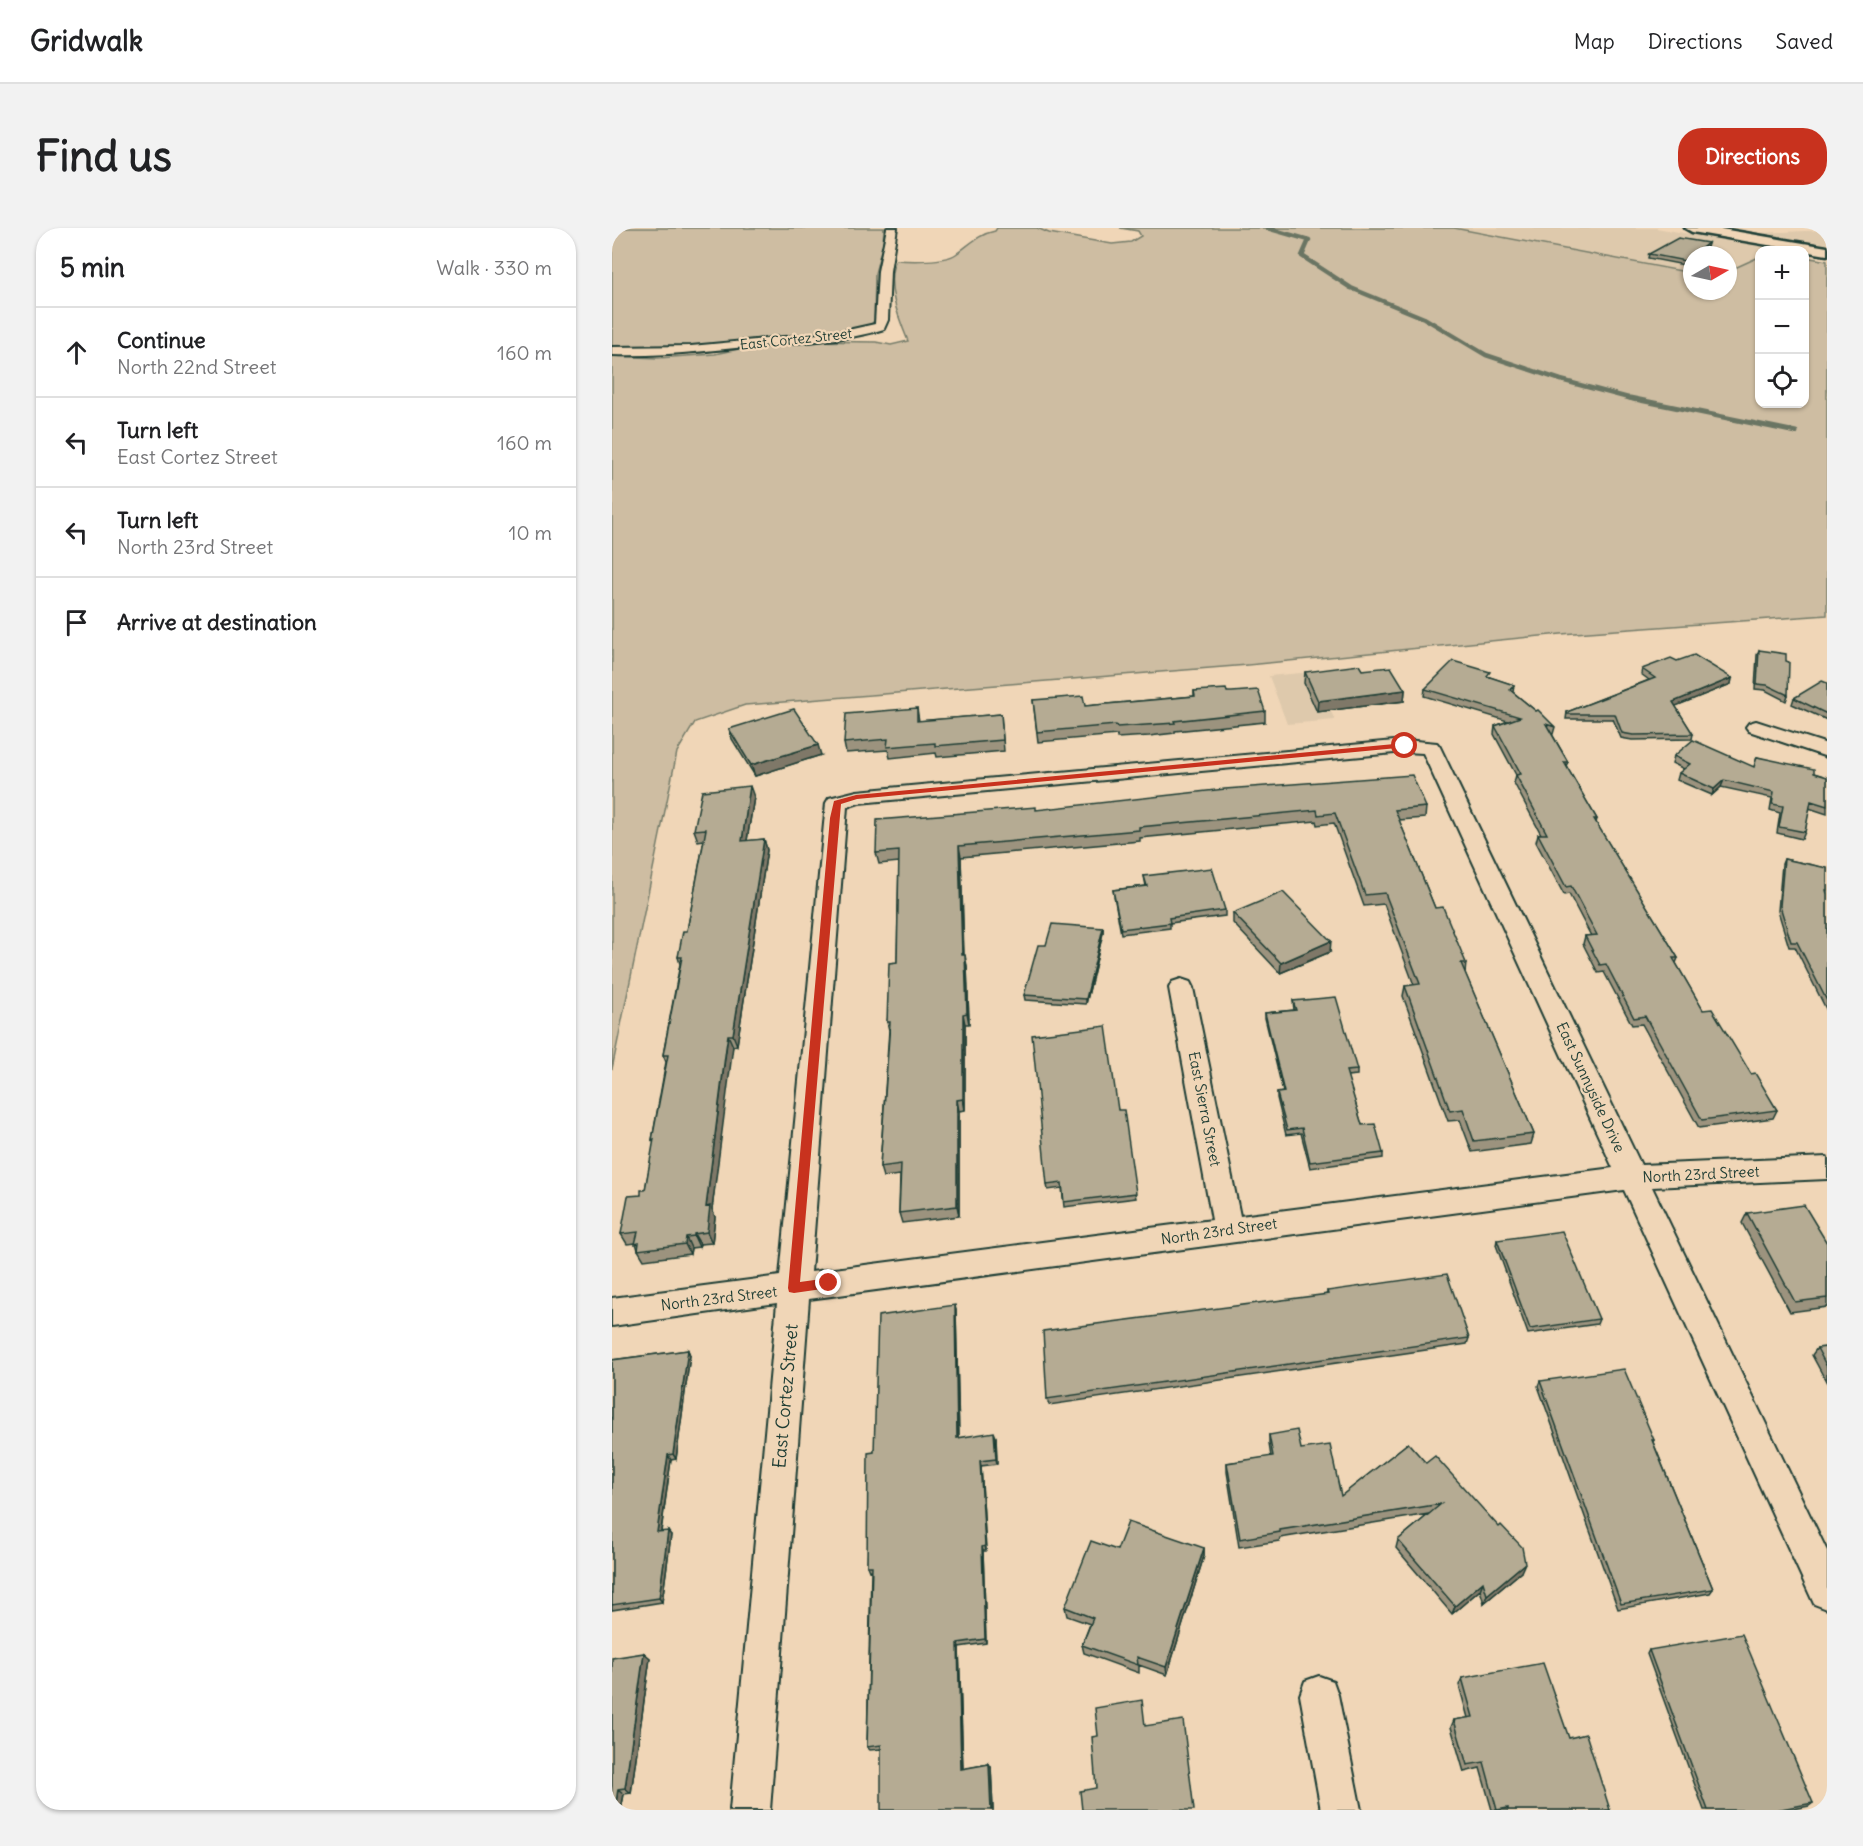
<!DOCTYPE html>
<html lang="en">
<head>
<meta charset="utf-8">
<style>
  body { margin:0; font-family:Delius,sans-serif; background:#f2f2f2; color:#202124 }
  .controls { position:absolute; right:18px; top:18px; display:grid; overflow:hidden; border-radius:12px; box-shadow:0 2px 4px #0004 }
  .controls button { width:54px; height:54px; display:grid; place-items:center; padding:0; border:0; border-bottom:2px solid #e0e0e0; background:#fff; color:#202124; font:30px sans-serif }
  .compass { position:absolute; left:1071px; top:18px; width:54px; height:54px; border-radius:50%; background:#fff; box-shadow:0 2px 4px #0004; rotate:81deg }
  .stop { position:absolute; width:18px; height:18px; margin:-14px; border:4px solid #c8321e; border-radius:50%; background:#fff }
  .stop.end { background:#c8321e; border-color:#fff; box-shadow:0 2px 6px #0008 }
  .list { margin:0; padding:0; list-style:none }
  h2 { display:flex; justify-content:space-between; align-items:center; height:78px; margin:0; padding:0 24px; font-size:26px }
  h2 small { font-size:20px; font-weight:400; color:#757577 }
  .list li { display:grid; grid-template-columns:39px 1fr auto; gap:18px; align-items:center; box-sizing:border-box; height:90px; padding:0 24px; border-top:2px solid #e0e0e0 }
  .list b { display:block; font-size:22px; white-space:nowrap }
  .list p { margin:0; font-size:20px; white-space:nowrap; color:#757577 }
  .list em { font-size:20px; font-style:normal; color:#757577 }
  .icon { flex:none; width:33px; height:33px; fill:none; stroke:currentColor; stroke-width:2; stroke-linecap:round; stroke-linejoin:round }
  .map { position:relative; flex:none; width:1215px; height:1582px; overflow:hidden; border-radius:24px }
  header { display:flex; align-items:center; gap:36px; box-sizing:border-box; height:84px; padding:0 30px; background:#fff; border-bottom:2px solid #e0e0e0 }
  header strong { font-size:28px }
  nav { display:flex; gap:33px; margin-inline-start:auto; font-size:21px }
  .intro { display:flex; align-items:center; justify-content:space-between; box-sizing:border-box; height:144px; padding:0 36px }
  h1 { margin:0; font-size:42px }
  .button { padding:15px 27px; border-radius:24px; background:#c8321e; color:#fff; font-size:21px; font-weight:700 }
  main { display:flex; gap:36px; padding:0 36px }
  aside { flex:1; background:#fff; border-radius:24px; box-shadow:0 2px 4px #0004 }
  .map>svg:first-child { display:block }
</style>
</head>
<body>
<header>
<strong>Gridwalk</strong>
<nav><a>Map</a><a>Directions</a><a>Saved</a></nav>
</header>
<div class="intro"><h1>Find us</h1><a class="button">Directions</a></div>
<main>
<aside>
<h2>5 min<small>Walk · 330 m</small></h2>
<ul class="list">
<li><svg class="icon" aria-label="ahead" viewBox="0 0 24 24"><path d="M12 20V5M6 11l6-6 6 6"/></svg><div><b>Continue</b><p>North 22nd Street</p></div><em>160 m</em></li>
<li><svg class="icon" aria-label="left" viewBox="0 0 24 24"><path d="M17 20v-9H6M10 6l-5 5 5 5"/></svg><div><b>Turn left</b><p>East Cortez Street</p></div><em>160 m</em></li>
<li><svg class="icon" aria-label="left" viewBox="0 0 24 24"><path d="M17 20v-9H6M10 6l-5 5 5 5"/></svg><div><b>Turn left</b><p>North 23rd Street</p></div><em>10 m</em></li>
<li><svg class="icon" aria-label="arrive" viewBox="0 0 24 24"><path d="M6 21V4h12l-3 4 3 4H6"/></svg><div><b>Arrive at destination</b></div></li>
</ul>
</aside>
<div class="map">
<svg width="1215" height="1582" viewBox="0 0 1215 1582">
  <rect width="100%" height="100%" fill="#f0d6b7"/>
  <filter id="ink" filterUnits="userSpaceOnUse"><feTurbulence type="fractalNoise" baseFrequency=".0167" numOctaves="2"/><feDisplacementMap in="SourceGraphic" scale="12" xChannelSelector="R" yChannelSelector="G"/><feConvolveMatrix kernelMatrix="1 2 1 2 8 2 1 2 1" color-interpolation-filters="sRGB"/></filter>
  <g filter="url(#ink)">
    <path fill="#dec9ac" d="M831,0H1044L1168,22H1148L1147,32L1116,46V27H1080V47Z
      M1215,2V16L1148,5Z
      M699,444L723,492L675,496L657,448Z"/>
    <path fill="#cebda2" stroke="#767d6b" stroke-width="1.5" d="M0,0H272L271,15L263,45L262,93L256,100L232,105L163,108L84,120H0Z
      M385,0H425L437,5L500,16L519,14L529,8L526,3L508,0H842L1080,45V63H1116V43L1147,29L1148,176H1192L1193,29L1215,33V387L949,406L636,437L133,477L83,494L65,524L0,841V128L46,130L103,126L150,116L192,113L264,114L279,117L296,113C287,91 272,54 284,32C298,33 333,34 344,26C357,17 367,6 383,3Z"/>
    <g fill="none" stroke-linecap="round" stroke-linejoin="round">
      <path stroke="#6b7563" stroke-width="4.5" d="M655,0L697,12L690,28L739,60L812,90L874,127L949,152L1024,172"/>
      <path stroke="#6b7563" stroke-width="5" d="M1018,170L1184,204"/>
      <defs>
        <path id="street" d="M275,0H285L278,43L276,92L272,101C235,113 198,113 160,117C106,121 54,129 0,127V119L79,118L227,104L263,96L266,43Z
          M1144,493L1215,516V529L1137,503L1134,499L1137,495Z
          M793,512L825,515L828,519L1029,937L1215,929V951L1040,959L1215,1323V1381L1202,1376L1012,962L197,1071L158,1582H118L165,1075L0,1098V1070L168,1048L214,575L217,570L245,563ZM793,524L811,525L1001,940L628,988L581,760L578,754L569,751L560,754L557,760L600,992L199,1044L235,579L247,575Z
          M707,1448L721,1453L726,1467L749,1582H709L688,1467L693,1453Z"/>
        <path id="primary" d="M1073,0H1104L1215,19V27L1080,4Z"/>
      </defs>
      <use href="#street" stroke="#1f3d34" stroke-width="4"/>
      <use href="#primary" stroke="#1f3d34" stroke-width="5"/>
      <use href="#street" fill="#f0d6b7" fill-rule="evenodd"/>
      <use href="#primary" fill="#f0d6b7" fill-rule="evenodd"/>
    </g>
    <path fill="#9c937e" stroke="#1f3d34" stroke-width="1.5" d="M1096,15L1095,19L1080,27V31L1072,37L1036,30L1037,26Z
      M1147,422L1176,467L1174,473L1153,462L1143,461L1145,427Z
      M1065,433L1120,450L1119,456L1063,478L1081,506L1080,511L1020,512L1009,510L1001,491H954L955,484L1037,452L1029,446L1030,441Z
      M750,442L793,462L792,473L705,484L692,455L693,444Z
      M877,449L902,457L901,464L943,499L941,506H940L956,534L954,538L985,591L984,595L1066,730L1064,735L1091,782L1165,882L1161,890L1087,900L1030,796L1020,797L992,744L986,745L971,716L973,708H979L957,666L952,667L924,614L926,606H929L902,555L904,547L882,506L883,498L896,493L812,468L813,461Z
      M1215,455V492L1180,476L1182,470Z
      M582,463L615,464L653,483V494L563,503V505L537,508L505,510V507L426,514L421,472L473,478L582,468Z
      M305,480L307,493L389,486L392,523L325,529L324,525L278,530L276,522L234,525L232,515Z
      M117,501L209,527L143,548L120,511Z
      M1062,528L1142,539L1145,529L1215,549V586L1197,580L1193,604L1190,611L1165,605L1168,585L1158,582L1160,570L1109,559L1100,567L1065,552L1067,545L1072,541L1060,535Z
      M142,569L135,613L152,611L155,622L125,817L121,818L118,831L100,981L103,989L100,1015L88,1016L87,1019L79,1020L78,1026L32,1032L26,1022L24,1015L15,1016L9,1006L29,967L33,962L42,915L40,912L54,834L51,827L68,736L66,729L75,703L92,612L86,613L82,602Z
      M814,579L813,590L787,592L823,680L854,735L853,745L922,906L919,916L860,924L848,892L836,893L791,768L793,758L802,757L772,676L752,678L722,595L705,597L704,593L528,610V613L349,629L352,727L355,738L357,796H353V882L347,883V988L290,995L287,985L288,947L271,949L268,939L277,802L275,794L285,734L287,634L267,636L264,625L424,582Z
      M1172,631L1215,640V783L1183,719H1177L1166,683L1170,636Z
      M532,648L613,682V688L558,695V700L509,706L501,662L534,658Z
      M621,685L718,724L668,745L621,695Z
      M491,700V705L474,776L413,772L412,767Z
      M681,773L745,842V847L735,848L750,897L771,925V930L698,940L689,905L674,907L665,870V865L671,864L653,790V785L682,782Z
      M506,882L524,970L452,979L450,960L436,962L435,957Z
      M1135,985L1215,1015V1079L1178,1084L1130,995Z
      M885,1012L987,1091L985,1096L916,1106L884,1017Z
      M715,1063L857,1110L855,1116L437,1177L435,1171L715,1066Z
      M344,1083L347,1210L384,1209L385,1236L369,1238L374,1323H371L374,1415L347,1419L351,1541L377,1536L379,1539L381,1582L269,1521L258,1522L255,1519L259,1342L257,1343L255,1338L262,1224Z
      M1215,1119V1155L1200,1127L1205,1120Z
      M76,1122L78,1127L64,1231L59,1232L49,1304L59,1307L50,1374L0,1382V1132Z
      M928,1153L1042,1212L1041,1214L1101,1361L1098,1365L1006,1381L926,1158Z
      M657,1207L689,1221L729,1268L796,1215L909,1344L872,1375L868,1362L840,1386L784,1320L786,1312L817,1286L668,1310L667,1313L627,1319L615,1244V1235L659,1229L657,1216Z
      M592,1320V1328L555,1447L527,1437V1445L472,1425L470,1417L478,1396L455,1388L453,1379L505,1322Z
      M1037,1422L1201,1575L1197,1578L1177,1582H1092L1035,1426Z
      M32,1425L38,1430L19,1565L12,1566L9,1582H0Z
      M850,1450L957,1510L998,1582H880L868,1540L852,1544L839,1499L842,1492L856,1490L847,1457Z"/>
    <path fill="#7f7867" stroke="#1f3d34" stroke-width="1.5" d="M1096,15L1095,19L1085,27H1081Z
      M1080,28V31L1072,37L1073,33Z
      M1120,450L1119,456L1059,480L1061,474Z
      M793,462L792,473L705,484L706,473Z
      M206,517L209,527L143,548L139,537Z
      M1112,552L1109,559L1100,567L1102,561Z
      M138,558L142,569L133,624L130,613Z
      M152,611L155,622L125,817L121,807Z
      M347,618L349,629L352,738L350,727Z
      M491,700V705L474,776V771Z
      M719,713L718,724L668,745L669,735Z
      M353,727L355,738L357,796L355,785Z
      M351,786L353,796V882L351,871Z
      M116,807L121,818L100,981L103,989L100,1015L95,1004L94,979Z
      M345,872L347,883V988L345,978Z
      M82,1006L88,1016L87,1019L82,1008Z
      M74,1009L79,1020L78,1026L73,1016Z
      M343,1077L344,1083L347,1215L345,1210Z
      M76,1122L78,1127L64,1231L61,1226Z
      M382,1204L384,1209L385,1236L384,1231Z
      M56,1227L59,1232L48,1309L45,1304Z
      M368,1233L369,1238L374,1323L373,1318Z
      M56,1303L59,1307L50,1374L47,1370Z
      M370,1319L371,1323L374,1415L373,1411Z
      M592,1320V1328L555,1447L554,1439Z
      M913,1335L909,1344L872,1375L875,1367Z
      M871,1354L868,1362L840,1386L843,1378Z
      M346,1415L347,1419L351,1545L349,1541Z
      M32,1425L38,1430L19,1565L13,1560Z
      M377,1536L379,1539L381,1582H379Z
      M6,1561L12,1566L9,1582H3Z"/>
    <path fill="#b5ab93" stroke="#1f3d34" stroke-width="1.5" d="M1066,10L1096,15L1073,33L1037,26Z
      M1147,422L1174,426V433L1177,434L1176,467L1155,457L1145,456Z
      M1082,427L1120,450L1061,474L1081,506L1021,507L1010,505L1003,486H955V484L1043,450L1030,441L1059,430L1065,433Z
      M841,433L878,444L875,448L902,457L898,462L924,483L926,482L943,499L934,496L956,534H952L985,591H982L1066,730H1061L1091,782L1100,781L1139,846L1143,845L1165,882L1090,892L1033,788L1022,790L994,736L988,737L973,708L985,707L959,658L954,659L926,606H935L904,547L909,546L883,498L908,489L813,461Z
      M747,437L750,442L779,439L793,462L706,473L693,444Z
      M1210,453L1215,455V486L1182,470Z
      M614,461L615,464H620L646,462L653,483L562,493L563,495L505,499L504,497L425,504L421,472L471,468L473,478L583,468L582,463Z
      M305,480V493L389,486L391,512L323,518V515L275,519L276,511L232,515L234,486Z
      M182,481L206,517L139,537L117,501Z
      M1081,512L1142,539L1145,529L1202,541V545L1215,549V578L1199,573L1193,604L1167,599L1171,578L1160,576L1162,564L1112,552L1102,561L1067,545L1078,536L1062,528Z
      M800,547L814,579L783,582L823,680L831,679L854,735H849L922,906L862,913L851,881L838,883L793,758L808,756L773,665L753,667L723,585L706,587L705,582L527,599V602L347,618L350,727H353L355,785L351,786V871L345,872V978L287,985L289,936L268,939L278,794H275L277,735L285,734L287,623L264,625L265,592L424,579V582L613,561Z
      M138,558L130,613L152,611L121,807H116L114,820L94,979L98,978L95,1004L82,1006V1008L74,1009L73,1016L26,1022L27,1015L23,1016L26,1004L9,1006L16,968L29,967V962H33L42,911L40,912L56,827H51L70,729H66L71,703H75L94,601L82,602L90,563Z
      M1172,631L1215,640V662H1214L1215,666V773L1185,714H1179L1168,678Z
      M600,640L613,682L557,690L558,695L509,701L501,662L535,658L532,648Z
      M671,664L719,713L669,735L621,685Z
      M440,696L491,700L474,771L412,767L426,717H434Z
      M724,769L745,842L734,843L750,897L763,896L771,925L698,934L690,900L675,902L665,865L672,864L653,785L684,782L681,773Z
      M494,798L506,882H512L524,965L452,974L450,955L435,957L420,807Z
      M1192,977L1215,1015V1070L1183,1074L1135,985Z
      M950,1003L987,1091L918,1101L885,1012Z
      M835,1046L857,1110L435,1171L431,1103L716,1066L715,1063Z
      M343,1077L345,1210L382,1204L384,1231L368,1233L373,1318L370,1319L373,1411L346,1415L349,1541L377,1536L379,1582H269V1517L255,1519L260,1338H255L256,1225L262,1224L266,1088Z
      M1215,1119V1139L1205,1120Z
      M76,1122L61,1226L56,1227L45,1304L56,1303L47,1370L0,1377V1132Z
      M1012,1141L1042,1212H1040L1101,1361L1009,1376L928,1153Z
      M685,1202L689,1221L718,1217L729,1268L796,1215L814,1235L823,1228L887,1299L889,1297L910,1319L913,1335L875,1367L871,1354L843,1378L786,1312L829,1276L668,1302V1304L628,1311L615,1235L661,1228L657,1207Z
      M516,1294L592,1320L554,1439L525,1429L526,1437L470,1417L481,1390L453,1379L479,1313L505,1322Z
      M1130,1406L1201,1575L1164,1582H1096L1037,1422Z
      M32,1425L13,1560L6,1561L3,1582H0V1430Z
      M931,1435L957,1510L974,1506L998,1582H896V1580L885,1582L872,1534L855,1537L842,1492L861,1489L850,1450Z
      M530,1472L533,1498L571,1492L582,1582H470L468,1563L484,1560L480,1509L486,1508L483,1480Z"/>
  </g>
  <path fill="#c8321e" d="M793,515L796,516V519L245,571L229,576L188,1054L217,1050L223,1055L217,1060L182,1065L177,1064L176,1060L218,590L222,573L244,567Z"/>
  <g text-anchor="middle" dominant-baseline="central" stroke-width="4.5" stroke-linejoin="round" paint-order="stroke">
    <g font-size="14" fill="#1f3d34" stroke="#f0d6b7">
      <text transform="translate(184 111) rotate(-6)">East Cortez Street</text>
    </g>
    <g font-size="15" fill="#1f3d34" stroke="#f0d6b7">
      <text transform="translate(979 859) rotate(65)">East Sunnyside Drive</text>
      <text transform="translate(593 881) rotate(79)">East Sierra Street</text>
      <text transform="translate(1089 946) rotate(-3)">North 23rd Street</text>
      <text transform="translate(607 1003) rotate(-8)">North 23rd Street</text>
      <text transform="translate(107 1070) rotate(-7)">North 23rd Street</text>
    </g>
    <g font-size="18" fill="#1f3d34" stroke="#f0d6b7">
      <text transform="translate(173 1168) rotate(-85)">East Cortez Street</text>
    </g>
  </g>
</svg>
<div class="controls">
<button>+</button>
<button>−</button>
<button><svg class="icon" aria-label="locate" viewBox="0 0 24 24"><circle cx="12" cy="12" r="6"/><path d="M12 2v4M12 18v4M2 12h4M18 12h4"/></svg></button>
</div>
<svg class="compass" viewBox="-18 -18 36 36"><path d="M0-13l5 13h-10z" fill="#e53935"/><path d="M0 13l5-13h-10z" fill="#757577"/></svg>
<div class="stop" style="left:793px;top:518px"></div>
<div class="stop end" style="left:217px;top:1055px"></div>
</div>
</main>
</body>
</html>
